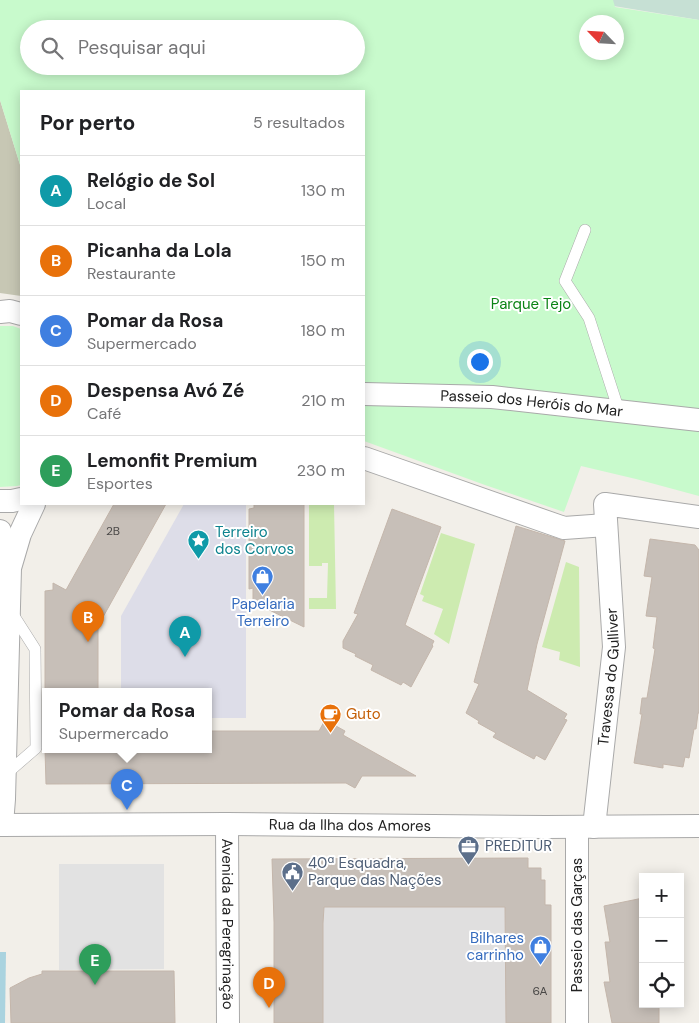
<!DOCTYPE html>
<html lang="pt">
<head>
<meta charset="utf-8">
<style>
  body { margin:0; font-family:"DM Sans",sans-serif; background:#f6f6f6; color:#202124 }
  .controls { position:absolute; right:15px; bottom:15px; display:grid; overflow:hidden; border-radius:0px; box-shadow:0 2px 12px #0003 }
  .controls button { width:45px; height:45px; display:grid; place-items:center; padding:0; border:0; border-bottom:1px solid #e0e0e0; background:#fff; color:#202124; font:25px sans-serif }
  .compass { position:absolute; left:579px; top:15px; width:45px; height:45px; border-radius:50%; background:#fff; box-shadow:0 2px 12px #0003; rotate:295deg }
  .you { position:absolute; left:479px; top:361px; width:18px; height:18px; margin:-12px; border:4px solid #fff; border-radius:50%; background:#1a73e8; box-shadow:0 0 0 8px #1a73e833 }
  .badge { display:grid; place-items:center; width:32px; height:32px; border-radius:50%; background:#d40000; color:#fff; font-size:16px; font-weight:700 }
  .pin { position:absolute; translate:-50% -41px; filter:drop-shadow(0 1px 2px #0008) }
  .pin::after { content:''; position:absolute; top:26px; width:18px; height:15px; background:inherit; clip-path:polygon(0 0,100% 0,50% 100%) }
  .popup { position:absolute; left:42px; top:688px; width:170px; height:65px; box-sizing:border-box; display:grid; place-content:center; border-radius:0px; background:#fff; filter:drop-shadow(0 1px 4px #0005); font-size:16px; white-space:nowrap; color:#757577 }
  .popup b { font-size:19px; color:#202124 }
  .popup::after { content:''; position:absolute; left:50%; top:100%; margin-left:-10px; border:10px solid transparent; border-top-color:#fff }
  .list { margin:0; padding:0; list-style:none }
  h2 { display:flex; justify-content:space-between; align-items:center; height:65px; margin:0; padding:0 20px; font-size:21px }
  h2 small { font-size:16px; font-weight:400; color:#757577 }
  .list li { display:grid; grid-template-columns:32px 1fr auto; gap:15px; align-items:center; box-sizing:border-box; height:70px; padding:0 20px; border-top:1px solid #e0e0e0 }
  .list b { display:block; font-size:19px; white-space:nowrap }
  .list p { margin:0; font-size:16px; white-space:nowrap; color:#757577 }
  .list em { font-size:16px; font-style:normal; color:#757577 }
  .icon { flex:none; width:28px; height:28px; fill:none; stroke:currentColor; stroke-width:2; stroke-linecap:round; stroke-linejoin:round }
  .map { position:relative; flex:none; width:699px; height:1023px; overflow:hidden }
  .search { position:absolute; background:#fff; box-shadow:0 2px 12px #0003; left:20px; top:20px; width:345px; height:55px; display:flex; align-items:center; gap:12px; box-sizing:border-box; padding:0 18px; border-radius:28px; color:#757577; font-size:19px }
  .panel { position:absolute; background:#fff; box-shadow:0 2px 12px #0003; left:20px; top:90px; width:345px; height:415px; border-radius:0px }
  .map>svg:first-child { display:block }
</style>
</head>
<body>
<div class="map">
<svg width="699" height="1023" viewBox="0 0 699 1023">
  <rect width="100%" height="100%" fill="#f2efe9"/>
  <path fill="#e0dfdf" d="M528,858V868H541V880H545V904L551,905V1023H275L274,922L272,859Z"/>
  <path fill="#c7c7b4" d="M0,100L21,168V296L0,293Z"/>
  <path fill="#cdebb0" d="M309,504H334L336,609H309V598H327L328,563H322V566H309Z
    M441,533L475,544L449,644L434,634L443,609L422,601L424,596L420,594Z
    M566,562L579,567L580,667L559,660L560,652L542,647Z"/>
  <path fill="#c6e0d4" d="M577,0H699V20Z"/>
  <path fill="#c8facc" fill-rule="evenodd" d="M0,0H613L615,7L699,20V496L636,479L581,466L564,512L485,485L364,441V91H21V168L0,100ZM586,22H616V52H586ZM29,29H356V66H29Z
    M0,326H13L21,329V485L17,486L0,487Z"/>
  <path fill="#e2e2e2" d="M59,864H164V969L59,970Z"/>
  <path fill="#dddde8" d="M184,504H246V718H208V691H121V616Z"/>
  <path fill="#aad3df" d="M0,952H6L5,1023H0Z"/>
  <path fill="#c7bfb8" stroke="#c4b6ab" d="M114,504H166L98,626V691H45V591L53,590V583L66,590Z
    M254,504H304V627L253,602V588L249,589V509L254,508Z
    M392,509L441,527L405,625L434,641L432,645L433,646L411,687L403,682L401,685L371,670L373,665L355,656L356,654L343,648V641L358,614L354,613Z
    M516,526L565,541L537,644L527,690L567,714L564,719L567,720L545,760L536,755L534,759L493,737L496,733L478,723L479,721L466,713L479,684L474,682Z
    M650,539L695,545L699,550V713H698L696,729H694L689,758L685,757L683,767L663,764V768L634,763L642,714H640L642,698H647L655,649L653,648L657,617L646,616L652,577L644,576Z
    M325,720L345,731L343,735L416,776H362L355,788L346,783L46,784L45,749H208V731H319Z
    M528,858V868H541V880H545V905H551V1023H506L505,907H324L323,923V1023H274V922L272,859Z
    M643,898V1004H659V1023H612L604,982H610L605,942H610L604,906Z
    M42,971H174L175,1023H11L10,988L29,978L42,974Z"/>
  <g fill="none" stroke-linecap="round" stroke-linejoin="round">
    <defs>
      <path id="lane" d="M585,230L565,281L589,318L619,411
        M6,774L36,748L35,649L12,613"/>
      <g id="street">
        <path d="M0,312L10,311L21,314"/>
        <path id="s1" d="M364,394L492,397L699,420"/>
        <path d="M364,458L564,528L606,525"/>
        <path d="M0,501H12L21,499"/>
        <path d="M0,531L9,566"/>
        <path d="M2,824L4,799L10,568L20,534L34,504"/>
        <path id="s2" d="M227,824L228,1023"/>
        <path id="s3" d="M0,825L227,824L546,827L699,826"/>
        <path id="s4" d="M594,827L614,647L605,504L699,517"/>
        <path d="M577,1023V827"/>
      </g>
    </defs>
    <use href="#lane" stroke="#a9a9a9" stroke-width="12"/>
    <use href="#street" stroke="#a9a9a9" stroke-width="24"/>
    <use href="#lane" stroke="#fff" stroke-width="11"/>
    <use href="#street" stroke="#fff" stroke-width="22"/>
  </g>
  <defs>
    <symbol id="sight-pin" viewBox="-11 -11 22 30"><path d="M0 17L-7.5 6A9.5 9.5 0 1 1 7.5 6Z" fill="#0f9aa8" stroke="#fff"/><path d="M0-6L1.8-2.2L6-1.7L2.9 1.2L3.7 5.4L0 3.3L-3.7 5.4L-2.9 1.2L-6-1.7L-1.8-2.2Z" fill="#fff"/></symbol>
    <symbol id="shop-pin" viewBox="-11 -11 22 30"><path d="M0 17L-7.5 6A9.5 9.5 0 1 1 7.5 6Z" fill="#3f7fe0" stroke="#fff"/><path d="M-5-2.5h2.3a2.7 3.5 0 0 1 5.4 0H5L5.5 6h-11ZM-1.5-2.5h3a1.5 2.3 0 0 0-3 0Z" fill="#fff"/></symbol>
    <symbol id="cafe-pin" viewBox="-11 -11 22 30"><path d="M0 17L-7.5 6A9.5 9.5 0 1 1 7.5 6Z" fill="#e8710a" stroke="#fff"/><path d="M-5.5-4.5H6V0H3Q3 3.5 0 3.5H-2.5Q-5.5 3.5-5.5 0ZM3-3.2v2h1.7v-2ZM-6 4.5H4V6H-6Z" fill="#fff"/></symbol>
    <symbol id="office-pin" viewBox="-11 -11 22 30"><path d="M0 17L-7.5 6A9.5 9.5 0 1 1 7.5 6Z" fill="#5c6f8a" stroke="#fff"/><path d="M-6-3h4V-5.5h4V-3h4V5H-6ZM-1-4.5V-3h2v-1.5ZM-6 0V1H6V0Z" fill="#fff"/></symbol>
    <symbol id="civic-pin" viewBox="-11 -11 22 30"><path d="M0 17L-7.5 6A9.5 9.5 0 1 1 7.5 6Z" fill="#5c6f8a" stroke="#fff"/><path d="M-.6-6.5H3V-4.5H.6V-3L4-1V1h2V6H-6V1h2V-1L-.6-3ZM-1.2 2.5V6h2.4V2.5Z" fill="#fff"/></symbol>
  </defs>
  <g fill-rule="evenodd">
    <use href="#sight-pin" x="186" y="528" width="25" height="34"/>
    <use href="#shop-pin" x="250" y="564" width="25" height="34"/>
    <use href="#cafe-pin" x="318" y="702" width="25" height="34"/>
    <use href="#office-pin" x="456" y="834" width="25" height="34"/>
    <use href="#civic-pin" x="280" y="860" width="25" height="34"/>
    <use href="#shop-pin" x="528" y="934" width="25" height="34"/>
  </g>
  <g text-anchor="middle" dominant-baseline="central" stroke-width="4" stroke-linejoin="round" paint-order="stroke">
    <g font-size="12" fill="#4b4948">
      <text x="113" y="531">2B</text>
      <text x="540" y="991">6A</text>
    </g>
    <g font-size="15" fill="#0c8416" stroke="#fff">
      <text x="531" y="304">Parque Tejo</text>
    </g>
    <g font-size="15" fill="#222" stroke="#fff">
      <text stroke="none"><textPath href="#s1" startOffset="168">Passeio dos Heróis do Mar</textPath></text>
      <text stroke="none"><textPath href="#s4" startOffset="151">Travessa do Gulliver</textPath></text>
      <text stroke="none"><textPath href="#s3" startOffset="350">Rua da Ilha dos Amores</textPath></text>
      <text stroke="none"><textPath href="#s2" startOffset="100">Avenida da Peregrinação</textPath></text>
      <text transform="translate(577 925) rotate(-90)">Passeio das Garças</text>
    </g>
    <g font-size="15" fill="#0d838f" stroke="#fff" text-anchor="start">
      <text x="215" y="532">Terreiro<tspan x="215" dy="17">dos Corvos</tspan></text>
    </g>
    <g font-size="15" fill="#366cbe" stroke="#fff">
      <text x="263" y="604">Papelaria<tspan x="263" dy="17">Terreiro</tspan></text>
      <text x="524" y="938" text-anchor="end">Bilhares<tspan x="524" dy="17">carrinho</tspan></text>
    </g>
    <g font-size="15" fill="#c56008" stroke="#fff" text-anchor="start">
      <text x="346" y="714">Guto</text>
    </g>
    <g font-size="15" fill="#4e5e75" stroke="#fff" text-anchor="start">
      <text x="485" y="846">PREDITUR</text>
      <text x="308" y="863">40ª Esquadra,<tspan x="308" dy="17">Parque das Nações</tspan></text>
    </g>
  </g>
</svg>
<div class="controls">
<button>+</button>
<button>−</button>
<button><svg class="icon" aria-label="locate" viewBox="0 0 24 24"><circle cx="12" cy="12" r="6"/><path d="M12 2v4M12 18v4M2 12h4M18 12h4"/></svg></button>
</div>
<svg class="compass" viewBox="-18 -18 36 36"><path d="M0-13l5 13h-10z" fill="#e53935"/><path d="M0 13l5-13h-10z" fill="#757577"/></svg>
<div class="you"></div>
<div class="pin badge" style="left:185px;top:657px;background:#0f9aa8">A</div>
<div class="pin badge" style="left:88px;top:642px;background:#e8710a">B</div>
<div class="pin badge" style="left:127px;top:810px;background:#3f7fe0">C</div>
<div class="popup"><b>Pomar da Rosa</b>Supermercado</div>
<div class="pin badge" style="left:269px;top:1008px;background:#e8710a">D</div>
<div class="pin badge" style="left:95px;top:985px;background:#2e9e5b">E</div>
<div class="search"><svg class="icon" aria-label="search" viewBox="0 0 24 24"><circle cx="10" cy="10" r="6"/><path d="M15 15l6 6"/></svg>Pesquisar aqui</div>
<section class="panel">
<h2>Por perto<small>5 resultados</small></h2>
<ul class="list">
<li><span class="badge" style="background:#0f9aa8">A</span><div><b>Relógio de Sol</b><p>Local</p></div><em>130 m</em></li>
<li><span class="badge" style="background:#e8710a">B</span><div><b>Picanha da Lola</b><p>Restaurante</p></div><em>150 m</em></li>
<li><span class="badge" style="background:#3f7fe0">C</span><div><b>Pomar da Rosa</b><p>Supermercado</p></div><em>180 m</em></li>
<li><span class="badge" style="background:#e8710a">D</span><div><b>Despensa Avó Zé</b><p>Café</p></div><em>210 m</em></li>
<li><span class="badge" style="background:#2e9e5b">E</span><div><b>Lemonfit Premium</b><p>Esportes</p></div><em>230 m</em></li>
</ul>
</section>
</div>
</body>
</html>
